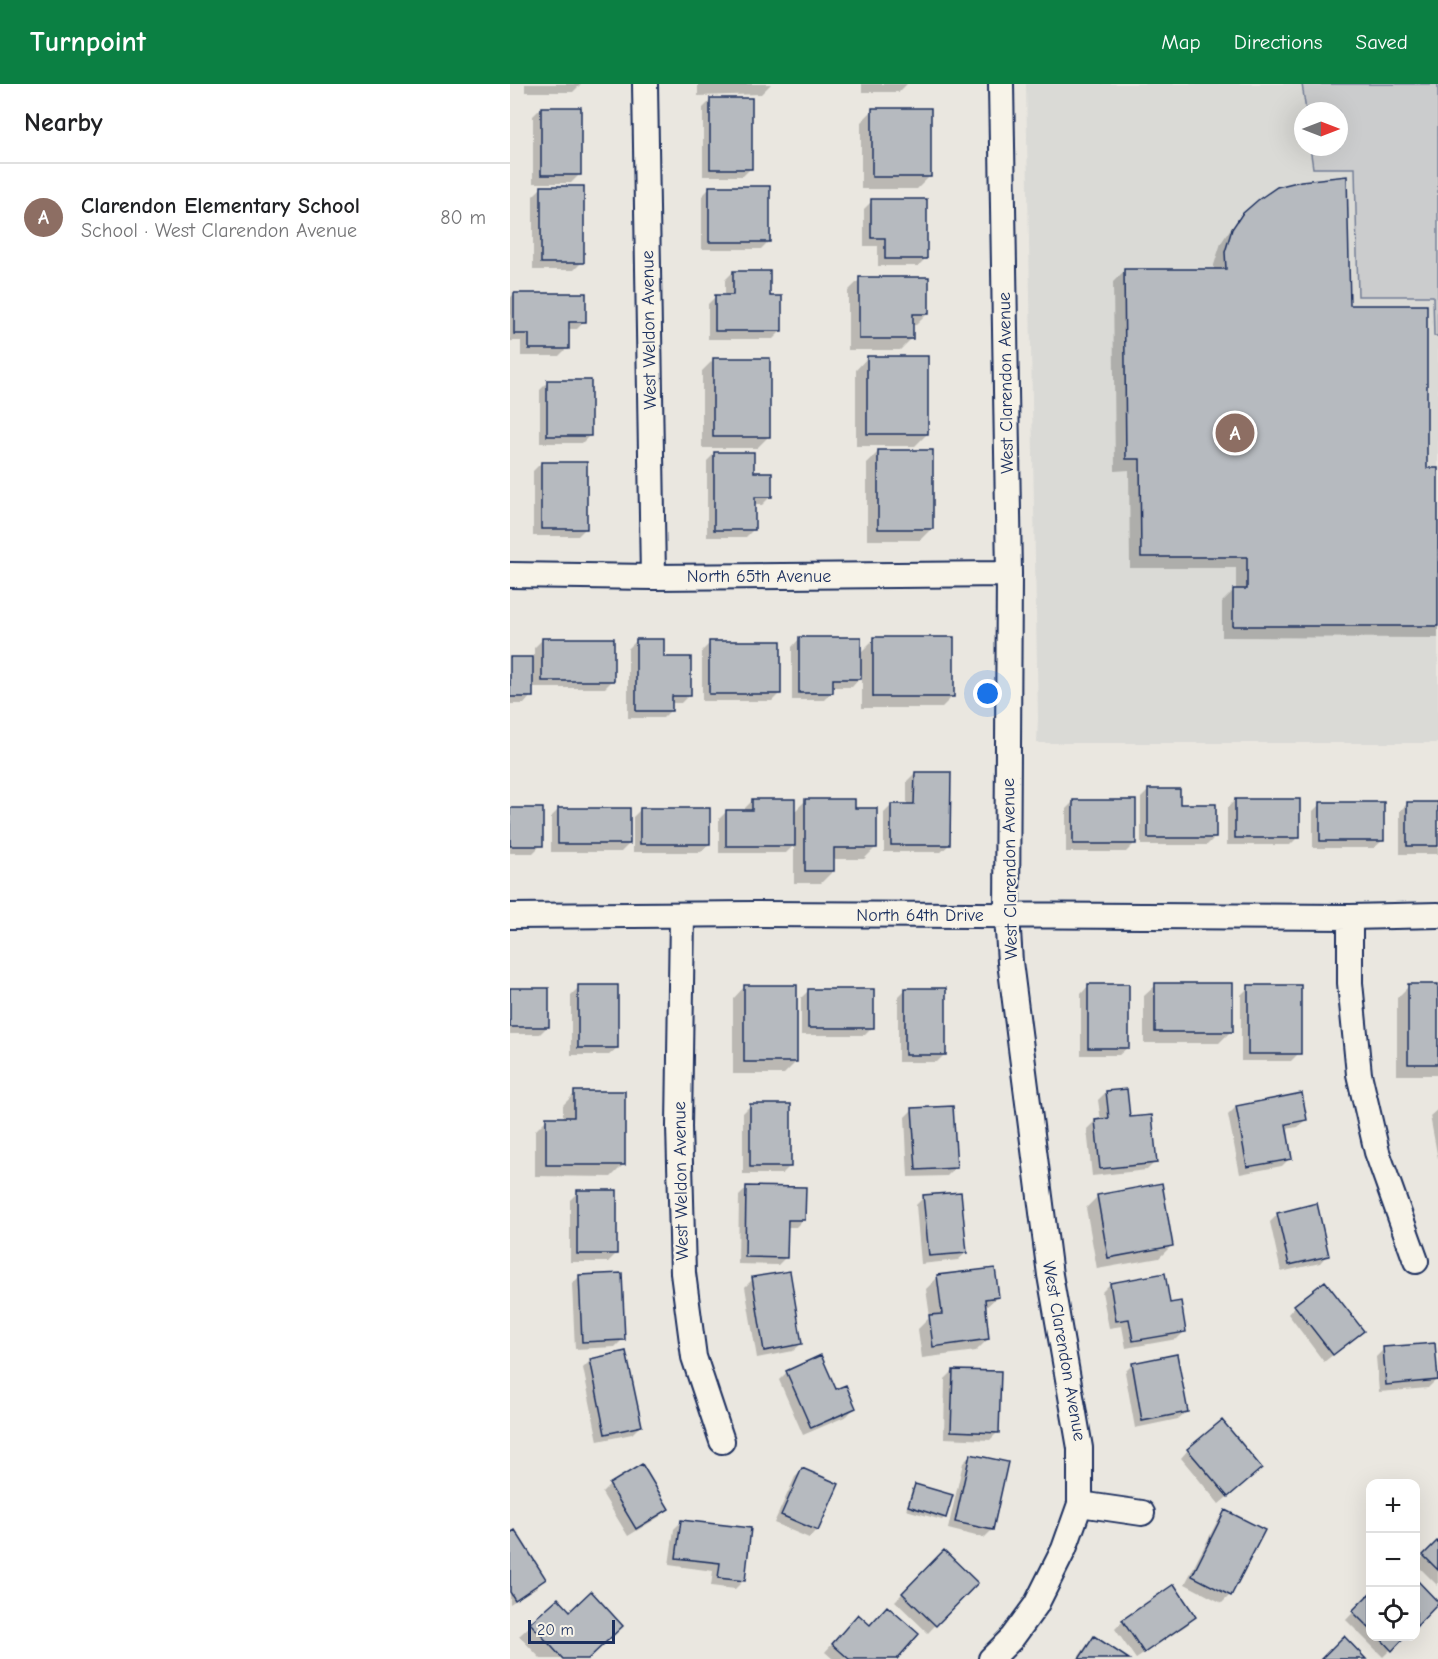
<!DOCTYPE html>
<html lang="en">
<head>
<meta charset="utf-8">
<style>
  body { margin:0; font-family:"Comic Neue",sans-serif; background:#f6f6f6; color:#202124 }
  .controls { position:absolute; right:18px; bottom:18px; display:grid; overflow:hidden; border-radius:12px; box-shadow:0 6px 24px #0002 }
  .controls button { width:54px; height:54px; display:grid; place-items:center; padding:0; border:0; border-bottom:2px solid #e0e0e0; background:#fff; color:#202124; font:30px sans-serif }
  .compass { position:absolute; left:784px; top:18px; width:54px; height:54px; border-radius:50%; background:#fff; box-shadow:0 6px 24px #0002; rotate:90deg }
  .scale { position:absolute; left:18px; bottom:15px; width:87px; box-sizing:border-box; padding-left:6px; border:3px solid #1b2f5e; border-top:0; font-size:16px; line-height:21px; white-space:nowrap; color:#1b2f5e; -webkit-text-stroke:4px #f7f3e8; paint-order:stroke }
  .you { position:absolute; left:478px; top:610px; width:21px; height:21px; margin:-15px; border:4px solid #fff; border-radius:50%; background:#1a73e8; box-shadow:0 0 0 9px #1a73e833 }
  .badge { display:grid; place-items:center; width:39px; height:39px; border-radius:50%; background:#0b8043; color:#fff; font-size:20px; font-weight:700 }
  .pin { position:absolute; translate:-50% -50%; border:3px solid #fff; box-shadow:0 2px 6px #0006 }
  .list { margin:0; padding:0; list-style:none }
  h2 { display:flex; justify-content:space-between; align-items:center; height:78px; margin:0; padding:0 24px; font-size:26px }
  h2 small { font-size:20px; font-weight:400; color:#757577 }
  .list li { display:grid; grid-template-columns:39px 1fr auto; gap:18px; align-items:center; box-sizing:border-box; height:108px; padding:0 24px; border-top:2px solid #e0e0e0 }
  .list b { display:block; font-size:22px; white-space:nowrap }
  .list p { margin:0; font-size:20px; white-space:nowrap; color:#757577 }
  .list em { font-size:20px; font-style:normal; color:#757577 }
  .icon { flex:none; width:33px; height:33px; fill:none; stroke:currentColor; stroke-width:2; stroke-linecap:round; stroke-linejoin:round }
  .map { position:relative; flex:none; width:928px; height:1575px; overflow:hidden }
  header { display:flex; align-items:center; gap:36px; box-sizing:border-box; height:84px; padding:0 30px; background:#0b8043; color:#fff }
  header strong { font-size:28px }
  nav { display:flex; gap:33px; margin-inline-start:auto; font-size:21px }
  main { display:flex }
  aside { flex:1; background:#fff }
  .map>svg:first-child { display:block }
</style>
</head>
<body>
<header>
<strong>Turnpoint</strong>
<nav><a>Map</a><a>Directions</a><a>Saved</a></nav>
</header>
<main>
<aside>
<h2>Nearby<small></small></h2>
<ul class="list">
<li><span class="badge" style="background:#8d6e63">A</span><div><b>Clarendon Elementary School</b><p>School · West Clarendon Avenue</p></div><em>80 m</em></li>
</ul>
</aside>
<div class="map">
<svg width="928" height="1575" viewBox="0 0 928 1575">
  <rect width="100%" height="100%" fill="#eae7e0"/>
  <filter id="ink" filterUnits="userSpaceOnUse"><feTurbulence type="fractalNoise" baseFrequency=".0167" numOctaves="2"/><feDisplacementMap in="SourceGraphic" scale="12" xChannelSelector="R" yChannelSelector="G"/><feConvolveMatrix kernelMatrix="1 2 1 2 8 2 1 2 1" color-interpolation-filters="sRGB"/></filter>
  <g filter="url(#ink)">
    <path fill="#dadad6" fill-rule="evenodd" d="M516,0H928V659H527L528,634ZM793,27H829V63H793Z"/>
    <path fill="#cbcccd" stroke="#737e96" stroke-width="1.5" d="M792,0H928V252H924L923,212H848L845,84H803L800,63H829V27H796Z"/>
    <path fill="#0003" d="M15,0H71L63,8H15Z
      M188,0H261L251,10L188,12Z
      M352,0H397L389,8H352Z
      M201,16L241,84L233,92H193V24Z
      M31,24L69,91L61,99H23V32Z
      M363,26L419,93L407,105H351V38Z
      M31,104L72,178L64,186H23V112Z
      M200,104L259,157L251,165H192V112Z
      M362,117L416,174L408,182H368V162H354V125Z
      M733,132L839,223L915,385H928V554L712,553V518L724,506H726V484H620L619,386L605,387L603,198L615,186L704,187V181L711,159L721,144Z
      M223,188L259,213L271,247L263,255H198V220L206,212H215V196Z
      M350,195L418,229L406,241H402V254L390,266H338V207Z
      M4,210L75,237L67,245H57V264L49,272H11V257H0V214Z
      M357,274L417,350L405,362H346V286Z
      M204,275L259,352L247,364H192V287Z
      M38,298L80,351L72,359H30V306Z
      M369,367L422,444L410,456H357V379Z
      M205,369L243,390L260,413L252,421H244V445L236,453H197V377Z
      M31,379L76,444L68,452H23V387Z
      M289,555L350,569L364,555L443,612L431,624H352V592L342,603H322V608L314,616H282V563Z
      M32,556L103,596L95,604H21V612L14,620H0V574H24V564Z
      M126,557L152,574L179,611L171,619H161V626L153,634H118V565Z
      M200,559L270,609L262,617H192V567Z
      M405,689L439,761L431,768H374V729L382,721H397V697Z
      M639,706L668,722L705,753L697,761H631V714Z
      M243,716L284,728L296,716L343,726L366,763L354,775H323V787L311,799H284V761L276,769H209V735L217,727H235V724Z
      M725,716L788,753L780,761H717V724Z
      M564,717L624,760L616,768H556V725Z
      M811,719L872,757L864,764H803V727Z
      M898,719H928V770H890V727Z
      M0,725L31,761L23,769H0Z
      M49,725L119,760L111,768H41V733Z
      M131,725L199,760L191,768H123V733Z
      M646,901L721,947L709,959H634V912Z
      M578,902L617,964L609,971H571V910Z
      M899,902H928V991H887V914Z
      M69,903L107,964L99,971H61V911Z
      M234,903L286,978L274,990H223V915Z
      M739,903L789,969L781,977H731V911Z
      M0,905L38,942L30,950H0Z
      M396,905L435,970L427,978H388V913Z
      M299,906L363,943L355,951H291V914Z
      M596,1008L619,1035L645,1078L637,1086L582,1092L577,1045L585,1037H591L588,1016Z
      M65,1009L113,1081L101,1093L25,1092V1047L37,1035H53V1021Z
      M241,1021L280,1082L272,1090H233V1029Z
      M726,1023L796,1035L788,1043L775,1045L780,1074L772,1082L730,1090L718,1031Z
      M403,1025L445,1084L437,1092L398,1093L395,1033Z
      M928,1025V1075L920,1032Z
      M237,1104L294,1135L286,1143H276V1173L268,1181L228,1180L229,1112Z
      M68,1108L106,1170L98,1178H60V1116Z
      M588,1112L661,1162L649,1174L587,1185L576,1124Z
      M414,1113L456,1169L448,1176L411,1180L406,1121Z
      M768,1130L817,1171L810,1179L771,1188L760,1138Z
      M70,1192L113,1255L105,1263L65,1265L62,1200Z
      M428,1193L487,1213L474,1225L478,1255L466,1267L412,1274L408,1245L420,1233L416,1205Z
      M243,1195L291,1260L283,1267L247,1274L235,1203Z
      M600,1200L659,1221L675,1247L667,1255L616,1264L612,1242L599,1244L592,1208Z
      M785,1222L844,1254L814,1278L778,1230Z
      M874,1265L926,1296L918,1304L869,1308L866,1273Z
      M81,1276L130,1342L122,1350L88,1357L73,1284Z
      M623,1280L676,1328L668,1335L625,1344L615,1288Z
      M443,1287L488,1348L480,1356L434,1354L435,1295Z
      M277,1288L325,1307L344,1324L337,1332L293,1351L269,1296Z
      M678,1366L742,1392L709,1420L671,1374Z
      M461,1371L482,1446L474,1454L438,1445L453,1379Z
      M293,1386L327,1401L306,1446L299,1454L264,1439L285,1393Z
      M100,1401L157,1425L149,1433L118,1452L92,1409Z
      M406,1402L435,1433L432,1436L396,1426L402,1405Z
      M716,1428L753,1446L720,1511L712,1519L675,1500L708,1436Z
      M172,1437L233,1497L225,1505L201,1502L203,1487L159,1481L164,1445Z
      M0,1451L35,1495L27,1503L0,1520Z
      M928,1458V1502L906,1480Z
      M434,1468L466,1499L418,1549L385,1517Z
      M906,1497L927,1519L906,1541Z
      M860,1511V1552H894L873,1573L836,1536Z
      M48,1516L77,1575H31L9,1552Z
      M685,1533L677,1541L626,1575L605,1545L613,1537Z
      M340,1540L385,1575H323L315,1568Z
      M584,1554L617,1575H567L577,1561Z"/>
    <path fill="#b6babf" stroke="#1b2f5e" stroke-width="1.5" d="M200,14H242V85H200Z
      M31,23H71V91H31Z
      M362,24H421V93H362Z
      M837,92L840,221H917V384H928V542H723V505H737V473H631L630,375H616L614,185H716L715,168L722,145L732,130L748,116L767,103L791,97Z
      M31,102H74V179H31Z
      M199,102H260V158H199Z
      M361,115H417V175H375V154H361Z
      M223,187H260V212H272V247H205V211H223Z
      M349,193H419V230H403V255H349Z
      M4,209H76V238H59V265H19V250H4Z
      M357,272H418V350H357Z
      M203,274H260V353H203Z
      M37,296H81V352H37Z
      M368,366H423V445H368Z
      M204,368H244V388H262V413H245V446H204Z
      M31,378H77V445H31Z
      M289,553H351V595H323V609H289Z
      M363,553H444V613H363Z
      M32,554H104V597H32Z
      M126,555H154V573H181V612H162V627H126Z
      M199,557H271V610H199Z
      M0,573H23V613H0Z
      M405,688H441L440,761H381V720H404Z
      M638,705H670V720H706V754H638Z
      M242,715H285V762H216V726H242Z
      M295,715H345V724H367V764H324V787H295Z
      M725,715H790V754H725Z
      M563,716H626V760H563Z
      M810,718H874V757H810Z
      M897,718H928V762H897Z
      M0,724H33V762H0Z
      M48,724H120V760H48Z
      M130,724H200V760H130Z
      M645,899H723V948H645Z
      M578,900H619V964H578Z
      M898,900H928V980H898Z
      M68,901H108V964H68Z
      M234,901H287V978H234Z
      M738,901H791V970H738Z
      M0,904H39V943H0Z
      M395,904H436V971H395Z
      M298,905H364V944H298Z
      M617,1005L620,1033L642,1031L647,1079L590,1085L585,1036L599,1034L596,1007Z
      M64,1007H115V1081H36V1033H64Z
      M792,1009L797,1036L776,1040L782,1075L737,1083L726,1022Z
      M240,1020H281V1083H240Z
      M443,1022L447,1084L406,1086L402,1024Z
      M652,1099L663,1162L598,1174L587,1111Z
      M236,1102L296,1103L295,1136H278L277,1174L235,1173Z
      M67,1106H107V1170H67Z
      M451,1108L457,1169L419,1172L413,1111Z
      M807,1119L819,1172L779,1181L767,1129Z
      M485,1184L489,1213L475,1215L479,1255L423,1263L419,1231L432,1230L427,1191Z
      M280,1187L292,1260L254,1267L242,1193Z
      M112,1189L115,1256L72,1258L69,1191Z
      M655,1189L660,1219L671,1217L676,1248L623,1257L619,1235L606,1237L600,1199Z
      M815,1197L854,1247L823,1271L784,1221Z
      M925,1259L928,1296L876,1301L873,1263Z
      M116,1267L132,1342L95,1350L80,1275Z
      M667,1270L678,1328L632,1337L622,1279Z
      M311,1271L326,1305L336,1301L346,1324L301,1344L276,1287Z
      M443,1286L491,1287L489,1349L441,1347Z
      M712,1336L752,1384L718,1413L677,1365Z
      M460,1370L498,1378L483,1446L445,1438Z
      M132,1380L159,1425L126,1445L99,1400Z
      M292,1384L329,1400L308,1447L271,1431Z
      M405,1400L443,1411L436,1434L398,1422Z
      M715,1426L755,1446L721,1512L682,1492Z
      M171,1436L241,1444L235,1497L208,1494L210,1479L166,1474Z
      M5,1446L36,1495L5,1516L0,1508V1449Z
      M928,1456V1486L913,1471Z
      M434,1466L468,1499L426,1542L392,1509Z
      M906,1495L928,1518V1520L906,1543Z
      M664,1500L686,1533L634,1569L612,1536Z
      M81,1507L113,1542L78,1575H53L20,1539L48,1514L60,1527Z
      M860,1509V1545L842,1527Z
      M377,1522L409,1550L387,1575H339L322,1560L348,1530L360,1541Z
      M584,1552L619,1575H569Z
      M834,1552L856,1575H811Z
      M868,1552H896L882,1567Z"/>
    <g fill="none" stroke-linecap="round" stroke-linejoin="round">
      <defs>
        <path id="minor" d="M135,0L143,493
          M0,491L143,493L499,490
          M0,832L245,830L840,833L928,831
          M172,832L169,1043L173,1189L184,1273L212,1357
          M840,833V899L849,990L867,1068L906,1177
          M570,1420L632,1429
          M481,1575L502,1554L526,1521L554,1465L570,1420V1364L540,1191L500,878L497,832L499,490L491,0"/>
      </defs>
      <use href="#minor" stroke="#1b2f5e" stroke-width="28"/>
      <use href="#minor" stroke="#f7f3e8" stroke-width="24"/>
    </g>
  </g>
  <g text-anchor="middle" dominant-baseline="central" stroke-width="4.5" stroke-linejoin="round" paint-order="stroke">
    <g font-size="18" fill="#1b2f5e" stroke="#f7f3e8">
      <text transform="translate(139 246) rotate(-91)">West Weldon Avenue</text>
      <text transform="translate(496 299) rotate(-91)">West Clarendon Avenue</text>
      <text x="249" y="492">North 65th Avenue</text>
      <text transform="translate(500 785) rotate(-91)">West Clarendon Avenue</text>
      <text x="410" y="831">North 64th Drive</text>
      <text transform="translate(171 1097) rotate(-91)">West Weldon Avenue</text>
      <text transform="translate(554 1267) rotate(80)">West Clarendon Avenue</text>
    </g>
  </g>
</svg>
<div class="controls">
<button>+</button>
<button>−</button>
<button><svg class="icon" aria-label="locate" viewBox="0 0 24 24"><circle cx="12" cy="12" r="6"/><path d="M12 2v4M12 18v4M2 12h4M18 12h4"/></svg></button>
</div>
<svg class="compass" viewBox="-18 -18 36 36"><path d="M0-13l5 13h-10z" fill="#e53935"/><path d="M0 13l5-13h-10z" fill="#757577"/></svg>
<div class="scale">20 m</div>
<div class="you"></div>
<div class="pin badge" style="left:725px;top:349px;background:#8d6e63">A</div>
</div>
</main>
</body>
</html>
